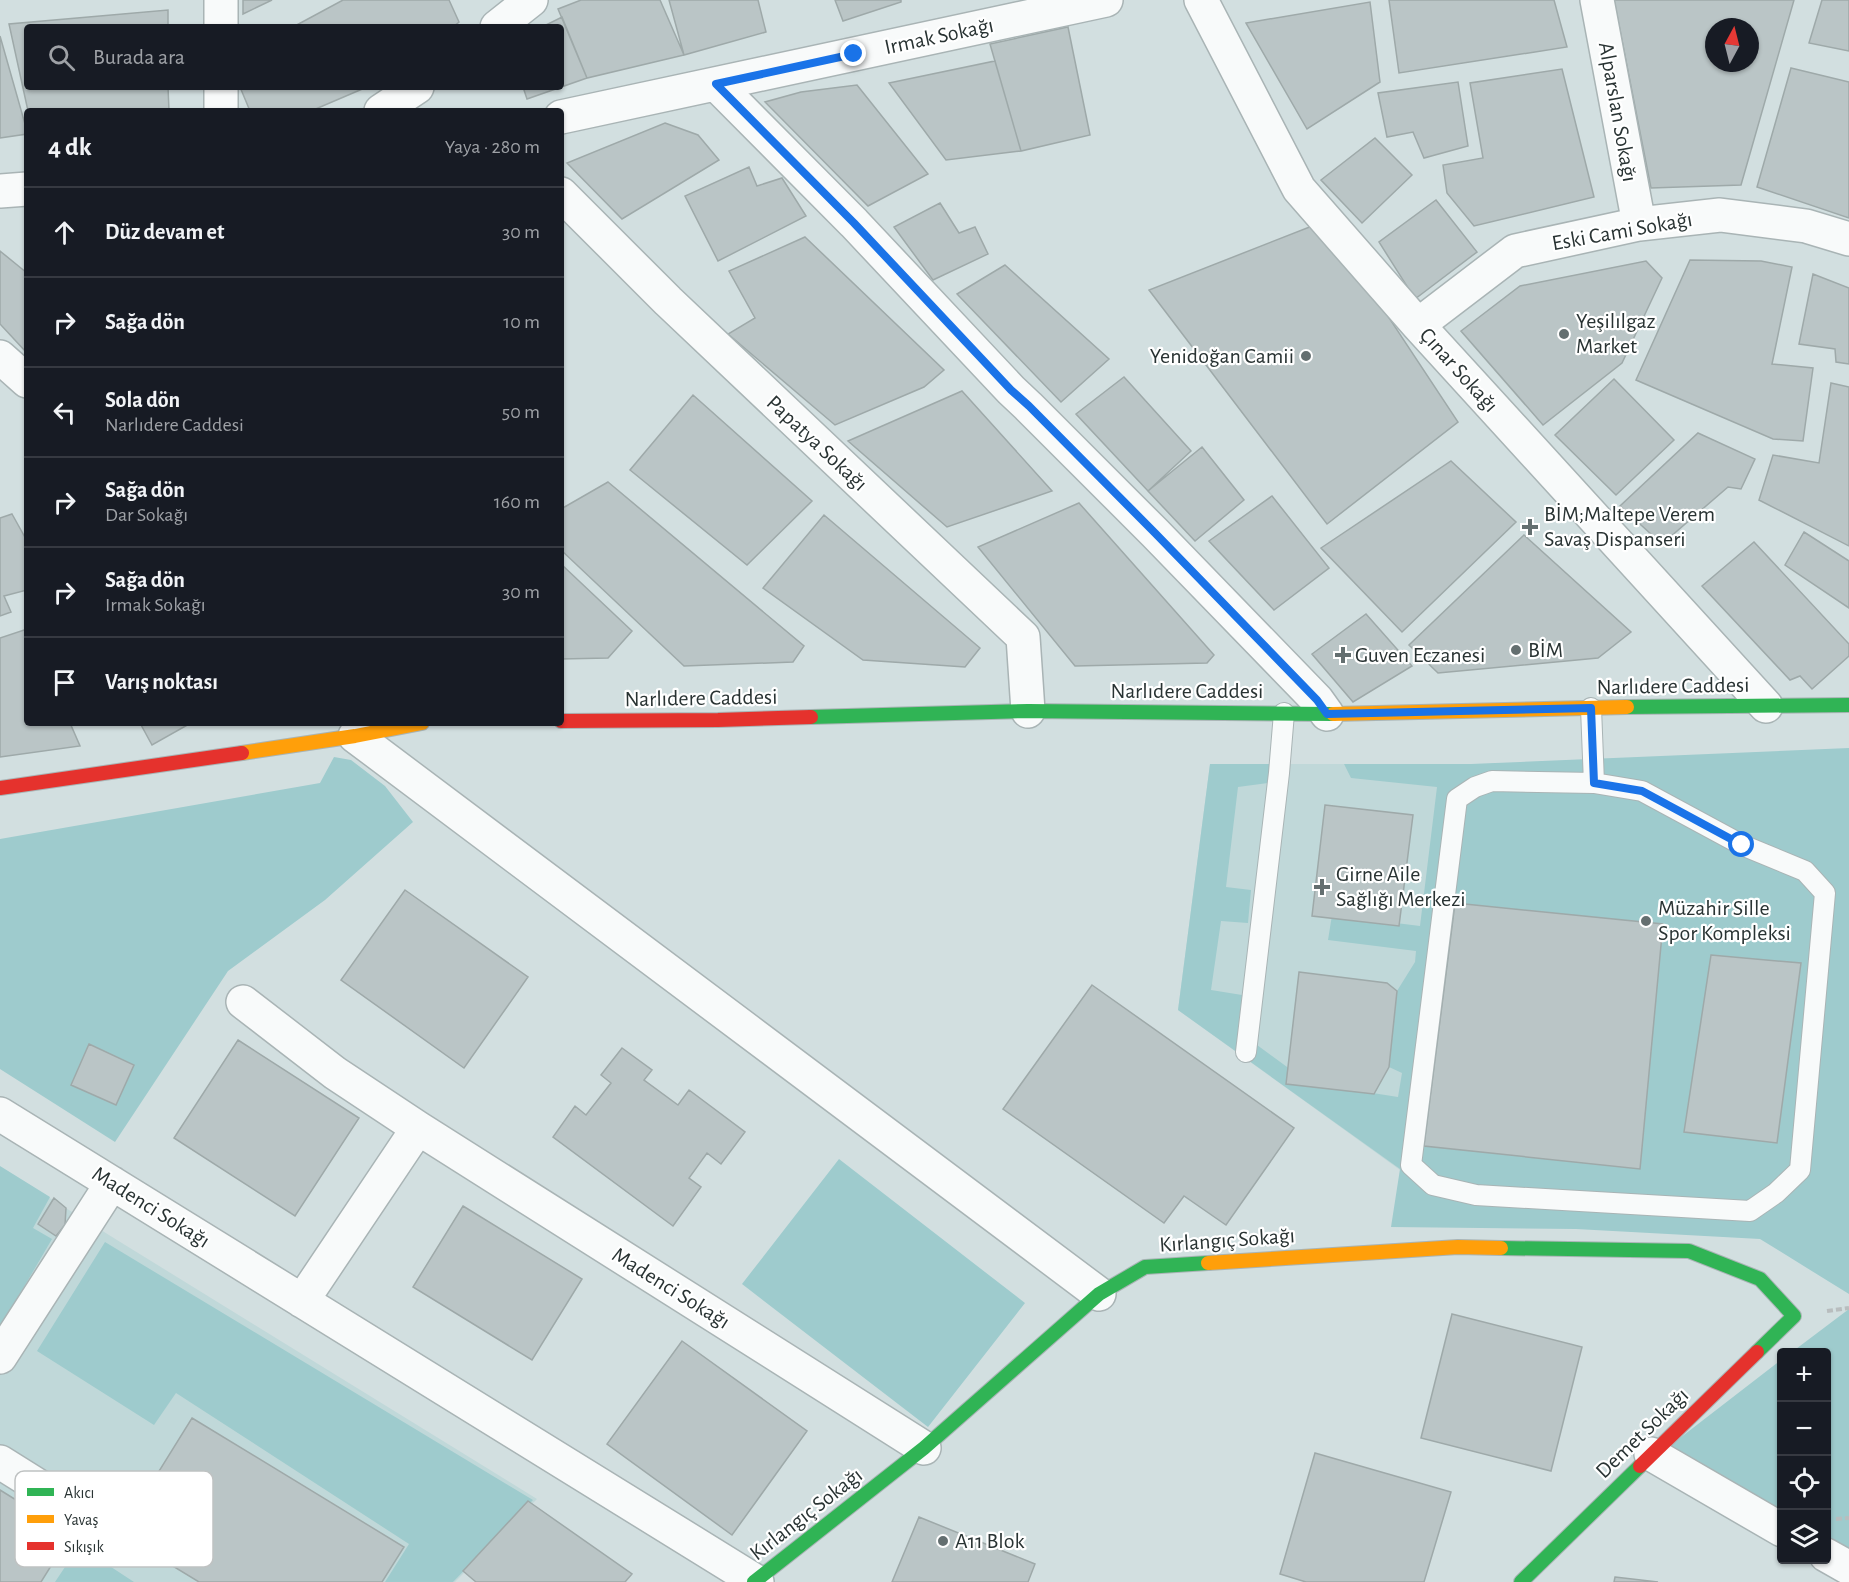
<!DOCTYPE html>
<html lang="tr">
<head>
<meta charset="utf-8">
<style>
  body { margin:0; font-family:"Alegreya Sans",sans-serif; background:#242831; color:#f1f3f6 }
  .controls { position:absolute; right:18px; bottom:18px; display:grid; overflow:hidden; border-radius:6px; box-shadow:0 2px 4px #0004 }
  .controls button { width:54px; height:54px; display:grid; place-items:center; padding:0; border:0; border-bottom:2px solid #363941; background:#171b24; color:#f1f3f6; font:30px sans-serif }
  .compass { position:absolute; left:1705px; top:18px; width:54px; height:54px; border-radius:50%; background:#171b24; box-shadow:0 2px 4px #0004; rotate:7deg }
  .stop { position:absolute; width:18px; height:18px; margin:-14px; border:4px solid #1a73e8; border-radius:50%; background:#fff }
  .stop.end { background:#1a73e8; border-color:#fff; box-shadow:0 2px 6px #0008 }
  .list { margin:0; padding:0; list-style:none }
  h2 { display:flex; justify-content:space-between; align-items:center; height:78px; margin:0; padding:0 24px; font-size:26px }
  h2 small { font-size:20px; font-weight:400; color:#9ea1a6 }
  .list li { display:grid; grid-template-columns:39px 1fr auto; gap:18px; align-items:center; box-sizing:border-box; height:90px; padding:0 24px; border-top:2px solid #363941 }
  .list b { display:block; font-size:22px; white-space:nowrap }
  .list p { margin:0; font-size:20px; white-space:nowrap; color:#9ea1a6 }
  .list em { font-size:20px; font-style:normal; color:#9ea1a6 }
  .icon { flex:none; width:33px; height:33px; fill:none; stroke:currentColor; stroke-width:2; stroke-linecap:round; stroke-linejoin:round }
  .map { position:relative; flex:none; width:1849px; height:1582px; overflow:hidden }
  .search { position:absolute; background:#171b24; box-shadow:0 2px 4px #0004; left:24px; top:24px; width:540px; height:66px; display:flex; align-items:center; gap:15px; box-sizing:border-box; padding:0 21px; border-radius:6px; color:#9ea1a6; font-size:22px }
  .panel { position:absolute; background:#171b24; box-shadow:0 2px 4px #0004; left:24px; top:108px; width:540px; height:618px; border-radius:6px }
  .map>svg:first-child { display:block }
</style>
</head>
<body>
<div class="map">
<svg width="1849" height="1582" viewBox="0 0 1849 1582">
  <rect width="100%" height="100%" fill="#d2dfe0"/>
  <path fill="#c0d8d9" d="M1210,764H1471L1400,1170L1178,1010Z
    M0,1167L117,1240L537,1499L455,1582H0Z"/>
  <path fill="#9ecbcd" d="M1849,748V1294L1760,1239L1576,1229L1391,1227L1400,1169L1178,1010L1210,764H1275L1268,783L1238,787L1226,887L1251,890L1248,923L1221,921L1211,990L1242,995L1238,1031L1309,1083L1398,1097L1402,1073L1389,1067L1397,991L1415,962L1416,951L1328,940L1332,915L1420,926L1437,787L1351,778L1344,764H1471Z
    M334,757L351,760L385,786L413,822L325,900L228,971L115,1142L0,1069V839L320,783Z
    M839,1159L1025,1303L928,1427L742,1284Z
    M0,1166L50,1197L33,1228L52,1239L0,1328Z
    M105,1242L533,1500L453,1582H385L409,1544L176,1393L154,1425L37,1351Z
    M1849,1309V1566L1827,1553L1826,1352H1792Z
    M1781,1360V1528L1654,1458Z
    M79,1546L134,1582H55Z"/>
  <path fill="#bac5c6" stroke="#9ea9a9" stroke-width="1.5" fill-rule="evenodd" d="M243,0H272L243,14Z
    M343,0H449L459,22L453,27H293Z
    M581,0H660L684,55L587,78L558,9Z
    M669,0H758L766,32L684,55Z
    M835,0H901V2L843,21Z
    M1389,0H1554L1567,47L1399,73Z
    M1614,0H1794L1741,185L1651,188ZM1714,27H1750V63H1714Z
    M1822,0H1849V51L1809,43Z
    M1370,2L1380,82L1307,129L1246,23Z
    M168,10V27H27V87H168L169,111H28L9,24Z
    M562,17L587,78L527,99L523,87H561V27H542Z
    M1068,27L1090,135L1021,151L990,44Z
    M0,36L27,131V134L0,138Z
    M995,61L1021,151L946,160L889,83Z
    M1791,68L1849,82V218L1757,187Z
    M1562,69L1594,197L1474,226L1447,193L1443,165L1483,158L1470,83Z
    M1458,82L1468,146L1424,158L1413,132L1387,137L1378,93Z
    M857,85L928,174L868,206L765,102L801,92Z
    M240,87H367L311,111H250Z
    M665,123L698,135L719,160L622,219L567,163Z
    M1375,138L1412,175L1362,223L1321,180Z
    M749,167L757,186L782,178L806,216L718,261L685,196Z
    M1436,200L1477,252L1415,299L1379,242Z
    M940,203L959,233L975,227L988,254L933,280L894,227Z
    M1325,221L1458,422L1327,524L1149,290Z
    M805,237L944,370L924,387L835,425L728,334L755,318L729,271Z
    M0,251L27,273V353L0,324Z
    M1690,260L1761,261L1792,267L1772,364L1813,368L1803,441L1773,439L1636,380Z
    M1646,261L1662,278L1622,363L1543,425L1461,331L1520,286Z
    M1005,265L1109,359L1061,402L957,294Z
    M1813,274L1849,288V364L1836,362L1835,349L1799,344Z
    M1124,377L1191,451L1148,491L1076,414Z
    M1614,379L1674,440L1616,495L1555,435Z
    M1831,383L1849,387V546L1759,500L1773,455L1819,463Z
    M962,391L1052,491L947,527L848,441Z
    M693,395L812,501L747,565L630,470Z
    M1698,433L1755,459L1741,489L1728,487L1662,544L1620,506Z
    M1202,447L1244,500L1195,541L1148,491Z
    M1451,461L1516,522L1402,632L1321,548Z
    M608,482L804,646L793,662L684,666L561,550V509Z
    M1272,496L1329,568L1274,610L1209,541Z
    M1079,503L1214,655L1207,663L1075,666L978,547Z
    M12,514L27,541V590L4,596L11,612L0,616V518Z
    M824,515L980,648L965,667L863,660L763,588Z
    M1804,532L1849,561V608L1785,565Z
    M1524,535L1631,632L1598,658L1438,673L1409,645Z
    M1754,542L1849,644V656L1812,689L1800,676L1790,680L1702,586Z
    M561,564L632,631L608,658L561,659Z
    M1366,614L1412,666L1353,702L1312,654Z
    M27,629V723H70L80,746L0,757V638Z
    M140,723H191L152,745Z
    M1325,805L1413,815L1399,926L1312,916Z
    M405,890L528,977L464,1068L341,980Z
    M1455,903L1663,924L1640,1169L1424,1146Z
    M1711,955L1801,963L1777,1143L1684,1132Z
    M1299,972L1387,983L1397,991L1389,1067L1374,1094L1286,1084Z
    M1092,985L1294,1128L1226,1225L1184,1196L1164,1223L1003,1109Z
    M238,1040L359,1118L295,1216L174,1138Z
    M89,1044L134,1065L116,1105L71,1085Z
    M622,1048L652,1070L644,1080L678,1105L689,1090L745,1132L721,1164L707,1153L689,1178L701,1187L673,1226L553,1137L575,1106L586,1115L611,1083L601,1075Z
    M54,1198L66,1208L65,1225L56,1236L38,1224Z
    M463,1206L582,1279L532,1360L413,1287Z
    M1452,1314L1582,1347L1551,1471L1421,1438Z
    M682,1341L807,1431L732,1535L607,1444Z
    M192,1418L404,1547L382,1582H199L120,1534Z
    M1315,1453L1451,1492L1424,1582H1306L1280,1574Z
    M0,1490L71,1534L41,1582H0Z
    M528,1501L632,1574L625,1582H476L463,1571Z
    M919,1517L1035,1564L1028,1582H892Z
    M1615,1577L1658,1582H1614Z"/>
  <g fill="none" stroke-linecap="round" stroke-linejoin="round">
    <defs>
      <path id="lane" d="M1591,708L1594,783
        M1492,781L1594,783L1642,791L1742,845L1805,871L1825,893L1800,1170L1776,1193L1750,1211L1476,1195L1433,1185L1411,1165L1457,799L1475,787Z
        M1246,1052L1279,773L1284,713"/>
      <path id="street" d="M221,0V27
        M1201,0L1299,189L1418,325L1766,706
        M1597,0L1639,224
        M497,27L531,0
        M716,84L854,223L1011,390L1028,406L1155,533L1317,700L1327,714
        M221,87V111
        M381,111L417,87
        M561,117L1106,0
        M0,191L27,189
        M561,194L668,301L1023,637L1028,711
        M1418,325L1515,251L1639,224L1720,215L1806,226L1849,239
        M0,357L27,381
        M355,736L1099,1294
        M243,1002L335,1073L418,1128L924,1448
        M0,1114L757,1582
        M302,1301L418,1128
        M0,1357L112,1183
        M1651,1454L1782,1530
        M0,1462L83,1514
        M1826,1555L1849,1568"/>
      <path id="fast" d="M1627,707L1849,705
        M811,717L1028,711L1333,714
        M1501,1248L1689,1251L1760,1279L1794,1316L1757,1352
        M754,1582L924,1448L1099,1294L1145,1267L1208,1263
        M1521,1582L1640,1466"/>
      <path id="slow" d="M1333,714L1627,707
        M242,753L355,736L422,723
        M1208,1263L1458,1247L1501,1248"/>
      <path id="jam" d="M561,721L718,720L811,717
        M0,788L242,753
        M1640,1466L1757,1352"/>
    </defs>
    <use href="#lane" stroke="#a9b4b5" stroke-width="22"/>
    <use href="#street" stroke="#a9b4b5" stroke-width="36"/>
    <use href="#fast" stroke="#a9b4b5" stroke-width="16"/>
    <use href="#slow" stroke="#a9b4b5" stroke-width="16"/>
    <use href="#jam" stroke="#a9b4b5" stroke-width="16"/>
    <path stroke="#b8bdbe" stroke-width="4" stroke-dasharray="6 3" stroke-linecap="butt" d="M1827,1311L1849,1308
      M1836,1519L1849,1518"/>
    <use href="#lane" stroke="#f8fafa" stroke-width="20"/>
    <use href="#street" stroke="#f8fafa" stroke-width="33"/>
    <use href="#fast" stroke="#30b455" stroke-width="14"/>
    <use href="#slow" stroke="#ff9f0a" stroke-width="14"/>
    <use href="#jam" stroke="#e5322d" stroke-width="14"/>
  </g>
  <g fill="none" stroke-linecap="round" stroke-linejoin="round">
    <path stroke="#1a73e8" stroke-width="8" d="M854,54L716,84L854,223L1011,390L1029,406L1155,533L1317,700L1327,714L1591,708L1594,783L1642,791L1742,845"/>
  </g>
  <g fill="#646f70" stroke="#fff" stroke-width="2">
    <circle cx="1564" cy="334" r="6"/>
    <circle cx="1306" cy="356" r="6"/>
    <path d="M1527 518h6v6h6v6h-6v6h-6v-6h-6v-6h6z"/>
    <circle cx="1516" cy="650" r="6"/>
    <path d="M1340 646h6v6h6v6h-6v6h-6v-6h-6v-6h6z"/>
    <path d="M1319 878h6v6h6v6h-6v6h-6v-6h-6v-6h6z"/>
    <circle cx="1646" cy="921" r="6"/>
    <circle cx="943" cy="1541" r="6"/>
  </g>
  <g text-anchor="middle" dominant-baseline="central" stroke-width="4.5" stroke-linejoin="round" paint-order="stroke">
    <g font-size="22" fill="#293333" stroke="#fff">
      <text transform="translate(939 36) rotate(-12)">Irmak Sokağı</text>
      <text transform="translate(1618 112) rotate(80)">Alparslan Sokağı</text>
      <text transform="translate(1622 231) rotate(-10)">Eski Cami Sokağı</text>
      <text transform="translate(1459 370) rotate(48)">Çınar Sokağı</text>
      <text transform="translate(817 443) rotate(43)">Papatya Sokağı</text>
      <text transform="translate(1673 686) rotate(-1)">Narlıdere Caddesi</text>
      <text x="1187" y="691">Narlıdere Caddesi</text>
      <text transform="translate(701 698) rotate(-1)">Narlıdere Caddesi</text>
      <text transform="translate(151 1207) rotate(32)">Madenci Sokağı</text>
      <text transform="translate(1227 1240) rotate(-4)">Kırlangıç Sokağı</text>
      <text transform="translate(671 1288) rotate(32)">Madenci Sokağı</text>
      <text transform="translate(1642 1433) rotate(-44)">Demet Sokağı</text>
      <text transform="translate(806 1514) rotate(-38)">Kırlangıç Sokağı</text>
    </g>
    <g font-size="22" fill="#293333" stroke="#fff" text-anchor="start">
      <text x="1576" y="321">Yeşilılgaz<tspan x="1576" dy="25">Market</tspan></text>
      <text x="1294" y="356" text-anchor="end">Yenidoğan Camii</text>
      <text x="1544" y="514">BİM;Maltepe Verem<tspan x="1544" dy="25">Savaş Dispanseri</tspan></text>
      <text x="1528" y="650">BİM</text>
      <text x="1355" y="655">Guven Eczanesi</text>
      <text x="1336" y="874">Girne Aile<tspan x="1336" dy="25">Sağlığı Merkezi</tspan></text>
      <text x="1658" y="908">Müzahir Sille<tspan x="1658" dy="25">Spor Kompleksi</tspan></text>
      <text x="955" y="1541">A11 Blok</text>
    </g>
  </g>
  <rect x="15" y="1471" width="198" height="96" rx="9" fill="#fff" stroke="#bfc2c2" stroke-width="1.5"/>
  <rect x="27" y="1488" width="27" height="8" fill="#30b455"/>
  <rect x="27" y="1515" width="27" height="8" fill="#ff9f0a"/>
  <rect x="27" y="1542" width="27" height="8" fill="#e5322d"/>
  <g font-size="16" fill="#293333">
    <text x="64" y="1498">Akıcı</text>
    <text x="64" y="1525">Yavaş</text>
    <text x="64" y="1552">Sıkışık</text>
  </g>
</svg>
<div class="controls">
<button>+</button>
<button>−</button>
<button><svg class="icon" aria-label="locate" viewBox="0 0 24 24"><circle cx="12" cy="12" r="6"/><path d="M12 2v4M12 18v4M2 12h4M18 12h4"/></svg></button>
<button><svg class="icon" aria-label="layers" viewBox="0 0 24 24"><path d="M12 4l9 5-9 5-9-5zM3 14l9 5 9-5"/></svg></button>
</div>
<svg class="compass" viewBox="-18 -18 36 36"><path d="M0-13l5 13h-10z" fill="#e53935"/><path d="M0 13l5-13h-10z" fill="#9ea1a6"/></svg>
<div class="stop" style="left:1742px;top:845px"></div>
<div class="stop end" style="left:854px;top:54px"></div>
<div class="search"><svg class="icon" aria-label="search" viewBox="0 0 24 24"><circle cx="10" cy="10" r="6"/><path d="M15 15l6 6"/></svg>Burada ara</div>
<section class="panel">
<h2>4 dk<small>Yaya · 280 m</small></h2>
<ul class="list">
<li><svg class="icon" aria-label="ahead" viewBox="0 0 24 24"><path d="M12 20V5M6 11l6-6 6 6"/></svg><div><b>Düz devam et</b></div><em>30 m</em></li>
<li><svg class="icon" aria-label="right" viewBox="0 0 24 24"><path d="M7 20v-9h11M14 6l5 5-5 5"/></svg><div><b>Sağa dön</b></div><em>10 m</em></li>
<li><svg class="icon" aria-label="left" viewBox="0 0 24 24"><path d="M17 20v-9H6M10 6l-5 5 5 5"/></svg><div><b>Sola dön</b><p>Narlıdere Caddesi</p></div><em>50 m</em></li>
<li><svg class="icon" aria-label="right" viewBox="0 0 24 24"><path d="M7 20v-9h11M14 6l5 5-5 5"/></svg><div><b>Sağa dön</b><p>Dar Sokağı</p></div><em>160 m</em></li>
<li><svg class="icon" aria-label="right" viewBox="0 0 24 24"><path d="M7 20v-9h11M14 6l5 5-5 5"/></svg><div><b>Sağa dön</b><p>Irmak Sokağı</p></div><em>30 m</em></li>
<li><svg class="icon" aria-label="arrive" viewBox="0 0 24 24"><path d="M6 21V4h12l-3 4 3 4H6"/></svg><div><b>Varış noktası</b></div></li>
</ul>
</section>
</div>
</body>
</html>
